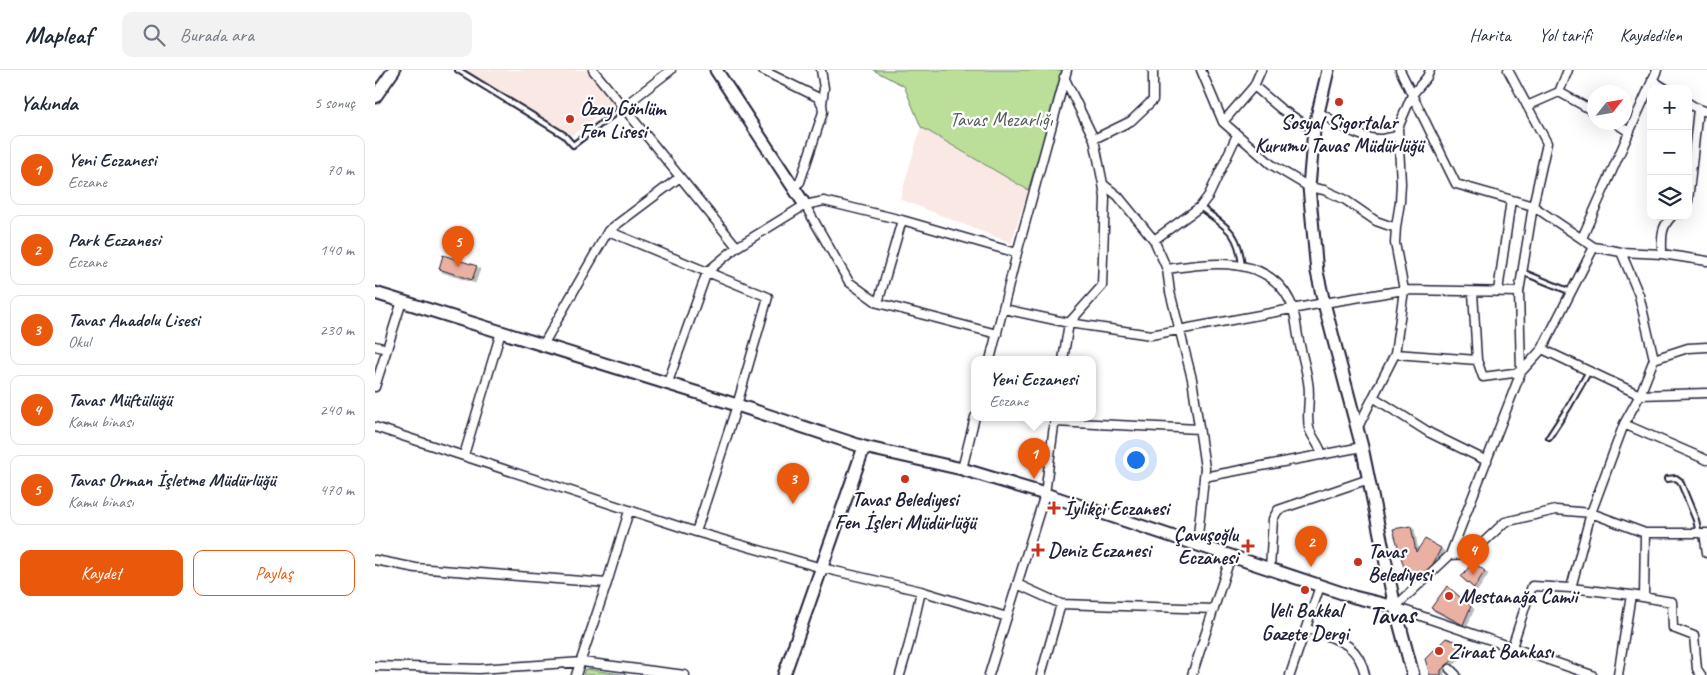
<!DOCTYPE html>
<html lang="tr">
<head>
<meta charset="utf-8">
<style>
  body { margin:0; font-family:Caveat,sans-serif; background:#f2f2f3; color:#1f2937 }
  .controls { position:absolute; right:15px; top:15px; display:grid; overflow:hidden; border-radius:10px; box-shadow:0 5px 20px #0002 }
  .controls button { width:45px; height:45px; display:grid; place-items:center; padding:0; border:0; border-bottom:1px solid #e0e1e3; background:#fff; color:#1f2937; font:25px sans-serif }
  .compass { position:absolute; left:1212px; top:15px; width:45px; height:45px; border-radius:50%; background:#fff; box-shadow:0 5px 20px #0002; rotate:59deg }
  .you { position:absolute; left:760px; top:389px; width:18px; height:18px; margin:-12px; border:4px solid #fff; border-radius:50%; background:#1a73e8; box-shadow:0 0 0 8px #1a73e833 }
  .badge { display:grid; place-items:center; width:32px; height:32px; border-radius:50%; background:#ea580c; color:#fff; font-size:16px; font-weight:700 }
  .pin { position:absolute; translate:-50% -41px; filter:drop-shadow(0 1px 2px #0008) }
  .pin::after { content:''; position:absolute; top:26px; width:18px; height:15px; background:inherit; clip-path:polygon(0 0,100% 0,50% 100%) }
  .popup { position:absolute; left:596px; top:286px; width:125px; height:65px; box-sizing:border-box; display:grid; place-content:center; border-radius:10px; background:#fff; filter:drop-shadow(0 1px 4px #0005); font-size:16px; white-space:nowrap; color:#747a83 }
  .popup b { font-size:19px; color:#1f2937 }
  .popup::after { content:''; position:absolute; left:50%; top:100%; margin-left:-10px; border:10px solid transparent; border-top-color:#fff }
  .list { margin:0; padding:0; list-style:none }
  h2 { display:flex; justify-content:space-between; align-items:center; height:65px; margin:0; padding:0 20px; font-size:21px }
  h2 small { font-size:16px; font-weight:400; color:#747a83 }
  .list li { display:grid; grid-template-columns:32px 1fr auto; gap:15px; align-items:center; box-sizing:border-box; height:70px; margin:0 10px 10px; padding:0 10px; border:1px solid #e0e1e3; border-radius:10px }
  .list b { display:block; font-size:19px; white-space:nowrap }
  .list p { margin:0; font-size:16px; white-space:nowrap; color:#747a83 }
  .list em { font-size:16px; font-style:normal; color:#747a83 }
  .actions { display:flex; gap:10px; padding:15px 20px }
  .actions a { flex:1; padding:11px 0; border:1px solid #ea580c; border-radius:10px; text-align:center; font-size:18px; color:#ea580c }
  .actions .main { background:#ea580c; color:#fff }
  .icon { flex:none; width:28px; height:28px; fill:none; stroke:currentColor; stroke-width:2; stroke-linecap:round; stroke-linejoin:round }
  .map { position:relative; flex:none; width:1332px; height:605px; overflow:hidden }
  header { display:flex; align-items:center; gap:30px; box-sizing:border-box; height:70px; padding:0 25px; background:#fff; border-bottom:1px solid #e0e1e3 }
  header strong { font-size:24px }
  nav { display:flex; gap:28px; margin-inline-start:auto; font-size:18px }
  .search { width:350px; height:45px; background:#f2f2f3; display:flex; align-items:center; gap:12px; box-sizing:border-box; padding:0 18px; border-radius:10px; color:#747a83; font-size:19px }
  main { display:flex }
  aside { flex:1; background:#fff }
  .map>svg:first-child { display:block }
</style>
</head>
<body>
<header>
<strong>Mapleaf</strong>
<div class="search"><svg class="icon" aria-label="search" viewBox="0 0 24 24"><circle cx="10" cy="10" r="6"/><path d="M15 15l6 6"/></svg>Burada ara</div>
<nav><a>Harita</a><a>Yol tarifi</a><a>Kaydedilen</a></nav>
</header>
<main>
<aside>
<h2>Yakında<small>5 sonuç</small></h2>
<ul class="list">
<li><span class="badge">1</span><div><b>Yeni Eczanesi</b><p>Eczane</p></div><em>70 m</em></li>
<li><span class="badge">2</span><div><b>Park Eczanesi</b><p>Eczane</p></div><em>140 m</em></li>
<li><span class="badge">3</span><div><b>Tavas Anadolu Lisesi</b><p>Okul</p></div><em>230 m</em></li>
<li><span class="badge">4</span><div><b>Tavas Müftülüğü</b><p>Kamu binası</p></div><em>240 m</em></li>
<li><span class="badge">5</span><div><b>Tavas Orman İşletme Müdürlüğü</b><p>Kamu binası</p></div><em>470 m</em></li>
</ul>
<div class="actions"><a class="main">Kaydet</a><a>Paylaş</a></div>
</aside>
<div class="map">
<svg width="1332" height="605" viewBox="0 0 1332 605">
  <defs>
    <filter id="shadow"><feDropShadow dx="3" dy="3" stdDeviation="0" flood-color="#0004"/></filter>
  </defs>
  <rect width="100%" height="100%" fill="#fff"/>
  <filter id="ink" filterUnits="userSpaceOnUse"><feTurbulence type="fractalNoise" baseFrequency=".02" numOctaves="2"/><feDisplacementMap in="SourceGraphic" scale="10" xChannelSelector="R" yChannelSelector="G"/><feConvolveMatrix kernelMatrix="1 2 1 2 8 2 1 2 1" color-interpolation-filters="sRGB"/></filter>
  <g filter="url(#ink)">
    <path fill="#f9e8e3" d="M88,0H217L244,32L197,65Z
      M546,57L653,120L636,173L525,129Z"/>
    <path fill="#bbde98" stroke="#6e806a" d="M498,0H691L653,120L546,57L529,16Z
      M210,599L252,605H208Z"/>
    <path fill="#eab1a3" stroke="#22223b" filter="url(#shadow)" d="M68,185L102,196L97,210L64,199Z
      M1036,456L1041,482L1050,469L1066,478L1053,504L1030,501L1018,459Z
      M1098,492L1110,501L1099,518L1086,507Z
      M1072,516L1096,536L1088,555L1056,538Z
      M1071,568L1094,576L1066,600V605H1055L1050,589Z"/>
    <g fill="none" stroke-linecap="round" stroke-linejoin="round">
      <defs>
        <path id="lane" d="M83,0L189,65L198,75L248,37
          M825,137C852,158 864,161 867,197
          M1147,202L1196,222
          M1174,367L1193,338L1214,301
          M1292,409L1301,408L1305,411L1321,450L1324,463"/>
        <path id="street" d="M218,0L362,177
          M387,0L442,27L447,34L448,42L425,112L418,117
          M446,0L449,18L447,34
          M826,0L848,52L897,95L934,117L949,120L969,129L1001,151L1015,156L1021,157
          M1277,10L1291,19
          M879,16L906,39L939,60
          M1184,22L1220,42
          M1313,33L1323,39L1332,42
          M1152,36L1184,22L1193,0
          M248,37L296,0
          M943,42C962,52 984,70 1007,69C1012,68 1017,67 1023,66
          M848,52L879,16L886,0
          M1239,52L1254,62
          M719,69L756,51L778,30V0
          M728,114L743,126L779,170L792,199L795,222L817,309L830,398L822,475
          M1313,131L1323,39
          M430,135L474,212L503,233L622,264
          M233,161L305,107
          M1207,168L1282,0
          M779,170L825,137L834,125L862,65
          M1219,177L1246,182L1287,184L1332,191
          M1287,184C1287,168 1285,158 1297,146
          M792,199C834,193 892,184 915,231C921,243 921,258 924,271C927,285 931,298 933,312C936,327 931,343 934,358C937,368 945,375 947,385
          M1123,221L1136,130
          M1098,222L1102,290
          M1144,222L1146,302L1075,485L1020,537L1217,605
          M503,233L527,150
          M629,239L694,253L776,265L949,233L1029,220L1144,222L1158,136L1172,73L1133,0
          M168,275L233,161L393,227L362,335L321,462
          M0,276L12,279
          M1167,279L1265,325L1279,289L1264,225L1246,182
          M1020,284L1102,290L1108,307L1146,302L1167,279L1219,177L1158,136L1081,114L1025,0
          M1279,289L1313,278L1332,277
          M615,290L642,183L692,0
          M688,290L694,253L727,216L730,128L728,114L719,69L689,7
          M292,315L332,202L362,177L430,135L449,131L527,150L642,183
          M0,317L27,231
          M998,327L1055,363L1112,391
          M680,352L824,359
          M1249,354L1332,390
          M0,357L321,462L447,498L546,521L632,547
          M982,359L1020,284L1029,220L1020,173L1021,157L1025,132L1026,113L1023,58L1037,25L1052,7L1055,0
          M89,385L126,262
          M587,399L600,347
          M829,407L987,377
          M1270,463H1332
          M1329,463L1332,483
          M1075,485L1096,484L1130,452L1181,440L1216,443L1196,518L1157,516L1137,577
          M0,490L41,498L232,513
          M895,499L898,449L903,440L994,409
          M642,514L686,534L839,539
          M1196,518L1256,525L1243,605
          M1256,525L1297,532L1298,558L1319,566L1322,599L1326,605
          M1269,527L1270,463L1216,443L1249,354L1265,325L1332,323
          M931,558C959,569 983,571 990,605
          M0,596L104,599L207,592L310,605
          M1075,599L1081,605
          M201,605L232,513L254,441
          M525,605L534,574L546,521
          M614,605L670,424L680,348
          M666,605L686,534
          M817,605L856,486
          M915,605L945,516"/>
        <path id="secondary" d="M341,0L430,135
          M953,0L939,60L934,117L942,202L949,233L987,377L1020,537L1038,605
          M0,27L19,0
          M0,223L362,335L489,377L587,399L670,424L979,527L1020,537
          M409,605L489,377"/>
      </defs>
      <use href="#lane" stroke="#22223b" stroke-width="8"/>
      <use href="#street" stroke="#22223b" stroke-width="11"/>
      <use href="#secondary" stroke="#22223b" stroke-width="15"/>
      <use href="#lane" stroke="#fff" stroke-width="4"/>
      <use href="#street" stroke="#fff" stroke-width="8"/>
      <use href="#secondary" stroke="#fff" stroke-width="11"/>
    </g>
  </g>
  <g fill="#c8321e" stroke="#fff" stroke-width="2">
    <circle cx="964" cy="32" r="5"/>
    <circle cx="195" cy="49" r="5"/>
    <circle cx="530" cy="409" r="5"/>
    <path d="M676.5 430.5h5v5h5v5h-5v5h-5v-5h-5v-5h5z"/>
    <path d="M870.5 468.5h5v5h5v5h-5v5h-5v-5h-5v-5h5z"/>
    <path d="M660.5 472.5h5v5h5v5h-5v5h-5v-5h-5v-5h5z"/>
    <circle cx="983" cy="492" r="5"/>
    <circle cx="930" cy="520" r="5"/>
    <circle cx="1074" cy="526" r="5"/>
    <circle cx="1064" cy="581" r="5"/>
  </g>
  <g text-anchor="middle" dominant-baseline="central" stroke-width="4.5" stroke-linejoin="round" paint-order="stroke">
    <g font-size="20" font-weight="bold" fill="#22223b" stroke="#fff" text-anchor="start">
      <text x="205" y="38">Özay Gönlüm<tspan x="205" dy="23">Fen Lisesi</tspan></text>
      <text x="964" y="52" text-anchor="middle">Sosyal Sigortalar<tspan x="964" dy="23">Kurumu Tavas Müdürlüğü</tspan></text>
      <text x="530" y="429" text-anchor="middle">Tavas Belediyesi<tspan x="530" dy="23">Fen İşleri Müdürlüğü</tspan></text>
      <text x="689" y="438">İylikçi Eczanesi</text>
      <text x="863" y="464" text-anchor="end">Çavuşoğlu<tspan x="863" dy="23">Eczanesi</tspan></text>
      <text x="673" y="480">Deniz Eczanesi</text>
      <text x="993" y="481">Tavas<tspan x="993" dy="23">Belediyesi</tspan></text>
      <text x="1084" y="526">Mestanağa Camii</text>
      <text x="930" y="540" text-anchor="middle">Veli Bakkal<tspan x="930" dy="23">Gazete Dergi</tspan></text>
      <text x="1074" y="581">Ziraat Bankası</text>
    </g>
    <g font-size="20" fill="#505a57" stroke="#fff">
      <text x="626" y="49">Tavas Mezarlığı</text>
    </g>
    <g font-size="25" font-weight="bold" fill="#22223b" stroke="#fff">
      <text x="1017" y="545">Tavas</text>
    </g>
  </g>
</svg>
<div class="controls">
<button>+</button>
<button>−</button>
<button><svg class="icon" aria-label="layers" viewBox="0 0 24 24"><path d="M12 4l9 5-9 5-9-5zM3 14l9 5 9-5"/></svg></button>
</div>
<svg class="compass" viewBox="-18 -18 36 36"><path d="M0-13l5 13h-10z" fill="#e53935"/><path d="M0 13l5-13h-10z" fill="#747a83"/></svg>
<div class="you"></div>
<div class="pin badge" style="left:659px;top:409px">1</div>
<div class="popup"><b>Yeni Eczanesi</b>Eczane</div>
<div class="pin badge" style="left:936px;top:497px">2</div>
<div class="pin badge" style="left:418px;top:434px">3</div>
<div class="pin badge" style="left:1098px;top:505px">4</div>
<div class="pin badge" style="left:83px;top:197px">5</div>
</div>
</main>
</body>
</html>
